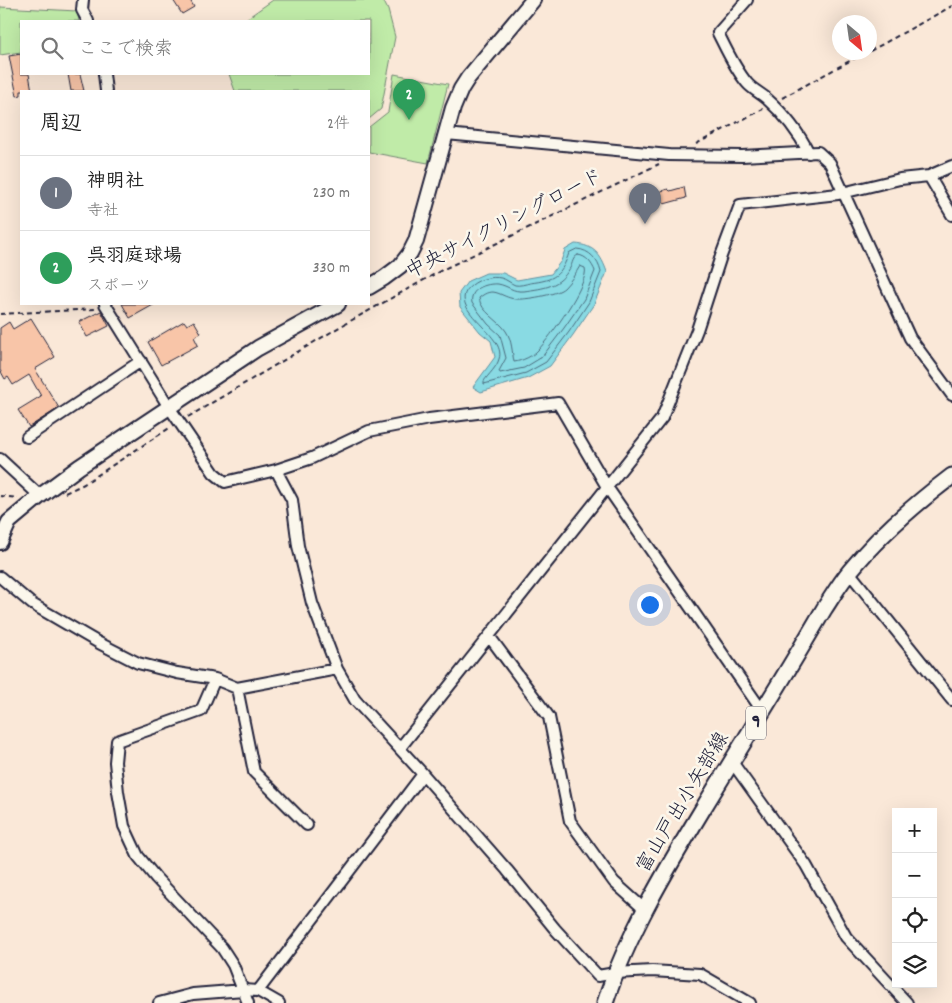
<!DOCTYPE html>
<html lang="ja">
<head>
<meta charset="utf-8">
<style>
  body { margin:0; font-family:Dekko,"Klee One",sans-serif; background:#f2f2f2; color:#222 }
  .controls { position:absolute; right:15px; bottom:15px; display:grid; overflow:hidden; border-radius:0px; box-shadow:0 5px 20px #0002 }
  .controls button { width:45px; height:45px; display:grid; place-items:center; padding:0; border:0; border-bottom:1px solid #e0e0e0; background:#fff; color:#222; font:25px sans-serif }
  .compass { position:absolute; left:832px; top:15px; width:45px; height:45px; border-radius:50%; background:#fff; box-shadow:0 5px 20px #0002; rotate:151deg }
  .you { position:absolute; left:649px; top:604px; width:18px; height:18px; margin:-12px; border:4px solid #fff; border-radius:50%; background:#1a73e8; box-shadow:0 0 0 8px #1a73e833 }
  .badge { display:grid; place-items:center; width:32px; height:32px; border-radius:50%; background:#c8321e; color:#fff; font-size:16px; font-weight:700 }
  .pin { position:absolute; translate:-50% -41px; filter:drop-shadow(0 1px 2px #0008) }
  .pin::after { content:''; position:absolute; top:26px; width:18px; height:15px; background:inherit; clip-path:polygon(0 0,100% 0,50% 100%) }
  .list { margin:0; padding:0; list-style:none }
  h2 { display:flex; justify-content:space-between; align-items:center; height:65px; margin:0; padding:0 20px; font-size:21px }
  h2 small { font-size:16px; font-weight:400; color:#767676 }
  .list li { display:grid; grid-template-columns:32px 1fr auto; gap:15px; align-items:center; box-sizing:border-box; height:75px; padding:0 20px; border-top:1px solid #e0e0e0 }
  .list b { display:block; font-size:19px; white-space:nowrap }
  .list p { margin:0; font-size:16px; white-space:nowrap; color:#767676 }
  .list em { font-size:16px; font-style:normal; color:#767676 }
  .icon { flex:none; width:28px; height:28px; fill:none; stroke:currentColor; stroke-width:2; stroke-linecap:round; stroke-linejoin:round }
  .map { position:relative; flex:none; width:952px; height:1003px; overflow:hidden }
  .search { position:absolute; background:#fff; box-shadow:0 5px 20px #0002; left:20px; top:20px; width:350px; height:55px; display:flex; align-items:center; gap:12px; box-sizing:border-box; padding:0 18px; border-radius:0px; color:#767676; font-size:19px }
  .panel { position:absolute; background:#fff; box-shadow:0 5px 20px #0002; left:20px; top:90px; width:350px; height:215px; border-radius:0px }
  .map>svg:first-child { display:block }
</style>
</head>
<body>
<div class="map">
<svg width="952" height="1003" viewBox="0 0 952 1003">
  <rect width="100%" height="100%" fill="#fae8d8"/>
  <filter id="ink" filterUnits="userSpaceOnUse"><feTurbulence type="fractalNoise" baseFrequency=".02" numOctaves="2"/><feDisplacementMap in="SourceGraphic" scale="10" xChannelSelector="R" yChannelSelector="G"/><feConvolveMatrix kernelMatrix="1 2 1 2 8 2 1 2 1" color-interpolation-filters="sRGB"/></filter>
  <g filter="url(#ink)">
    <path fill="#c0eba8" stroke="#718672" d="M273,0H383L388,10L395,37L381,109L369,119V91H235L229,74H369V21H243Z
      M0,7L77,11L79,21H21V52L0,55Z
      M394,74L448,84L428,163L369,152V127L388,112Z"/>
    <path fill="#89dae3" stroke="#6090a0" d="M575,244C594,245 601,255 607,272L594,304L573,335L550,366L528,378L481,392L473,387L495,357L491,341L480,332L460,307L459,293L468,281L486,273H503L517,280L551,274L561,261L565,250Z"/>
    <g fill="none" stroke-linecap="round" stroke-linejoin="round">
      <path stroke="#4b6c7e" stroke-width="1" d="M577,249C590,250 598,260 601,272L589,302L569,332L546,362L526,373L484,384V381C488,375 497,367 499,359C508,334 442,308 472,285C479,279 492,276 501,278C506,279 510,283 515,285C519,286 526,284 530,283C554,280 561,276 569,253Z
        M578,255C587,256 592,264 595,271L584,299L564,328L542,357L524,368L500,373L499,371L506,358L500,335L488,324L472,303C469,289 486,283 498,284C509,286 512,292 524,291C545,288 559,287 570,268C573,263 572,258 578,255Z
        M580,266L585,268C590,282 549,339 538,350C533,356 522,361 514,362C512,352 512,340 506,331C499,320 481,312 479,298C494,285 500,297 515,299C525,300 556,295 564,288C570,282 576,273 580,266Z"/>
    </g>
    <path fill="#f8c5a8" stroke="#22223b" d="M173,0H190L194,7L182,14Z
      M21,54V74H29L32,91H21V95L17,96L9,56Z
      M68,74H80L84,91H71Z
      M684,187L686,198L664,204L658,192L668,189L670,191Z
      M122,304H155L130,318Z
      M101,311L109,326L87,337L79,322Z
      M31,318L55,357L35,369L59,408L29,427L18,410L41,396L29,375L13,385L8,377L5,379L0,370V328L9,322L13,329Z
      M184,321L187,325L194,321L201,333L194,337L198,345L161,365L148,342Z"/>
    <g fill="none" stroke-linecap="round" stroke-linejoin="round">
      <defs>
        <path id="street" d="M83,0L82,10L88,21
          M747,0L718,33C726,49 735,69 747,83C752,89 760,93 766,98C784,114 798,131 809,153
          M104,74L106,91
          M446,134L669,155L742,156L818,152L830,163L910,338L952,395
          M929,176L952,215
          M105,304L169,407L214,473L225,482L276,470L312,458L369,431L429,419L558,403L607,487L763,712
          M27,437L141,361
          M0,459L40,496
          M276,470L292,500L298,546L312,603L337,669L355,700L423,774L507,870L555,929L598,976L615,973L652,971L700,974L750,1003
          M849,572L952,700
          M0,577L32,604L99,643L138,663L177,673L215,679L201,711L117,741L115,762L118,792L124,826L138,856L156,878L222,948L233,965L248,1003
          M489,636L549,717L570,821L614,882L644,909
          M215,679L237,688L337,669
          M237,688L254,772L307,825
          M400,748L662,418L697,330L721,256L740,205L838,194L900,179L929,176L952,166
          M732,762L806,865L846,937L907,1003
          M258,991L423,774
          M159,1003L193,994L244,990L258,991L279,1003"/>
        <path id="secondary" d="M369,287L384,278L400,266L410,253L416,241L453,108L461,89L468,78L533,0
          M0,542L9,522L40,496L79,467L258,348L338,304"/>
        <path id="primary" d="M605,1003C628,933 666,870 704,807C744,741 785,676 824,609C832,597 840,583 850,571C879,535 915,504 952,476"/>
      </defs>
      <use href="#street" stroke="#22223b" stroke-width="14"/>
      <use href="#secondary" stroke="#22223b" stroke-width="18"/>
      <use href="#primary" stroke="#22223b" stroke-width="19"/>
      <path stroke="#22223b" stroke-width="2" stroke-dasharray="5 4" stroke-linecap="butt" d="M870,51L952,6
        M782,98L866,52
        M696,144L763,109
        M0,314L95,309
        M188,417L343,325L442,270L659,164
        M65,493L84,484L171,427
        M0,496L18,498"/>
      <use href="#street" stroke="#fbf7ec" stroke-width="10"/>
      <use href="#secondary" stroke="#fbf7ec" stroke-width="14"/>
      <use href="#primary" stroke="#fbf7ec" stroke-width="15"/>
    </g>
  </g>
  <g text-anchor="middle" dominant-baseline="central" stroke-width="5" stroke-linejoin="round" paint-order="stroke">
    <rect fill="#fbf7ec" stroke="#636270" stroke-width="1" x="746" y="706.5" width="20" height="33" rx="4"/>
    <g font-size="19" font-weight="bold" fill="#22223b">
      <text x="756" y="723">9</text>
    </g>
    <g font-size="20" fill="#22223b" stroke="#fbf7ec">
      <text transform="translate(505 225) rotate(-27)">中央サイクリングロード</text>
      <text transform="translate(684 803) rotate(-59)">富山戸出小矢部線</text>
    </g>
  </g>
</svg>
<div class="controls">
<button>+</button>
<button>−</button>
<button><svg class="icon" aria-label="locate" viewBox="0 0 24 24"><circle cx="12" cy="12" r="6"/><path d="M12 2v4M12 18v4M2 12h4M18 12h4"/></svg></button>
<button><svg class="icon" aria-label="layers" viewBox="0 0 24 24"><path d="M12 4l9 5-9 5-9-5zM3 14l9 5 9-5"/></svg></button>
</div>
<svg class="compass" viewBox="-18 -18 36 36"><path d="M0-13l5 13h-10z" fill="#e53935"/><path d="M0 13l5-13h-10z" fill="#767676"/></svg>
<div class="you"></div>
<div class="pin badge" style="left:645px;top:224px;background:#6b7280">1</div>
<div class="pin badge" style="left:409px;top:120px;background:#2e9e5b">2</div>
<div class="search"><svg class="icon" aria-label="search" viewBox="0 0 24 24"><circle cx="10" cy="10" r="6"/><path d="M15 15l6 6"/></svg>ここで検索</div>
<section class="panel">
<h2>周辺<small>2件</small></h2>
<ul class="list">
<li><span class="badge" style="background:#6b7280">1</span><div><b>神明社</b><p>寺社</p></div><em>230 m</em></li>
<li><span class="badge" style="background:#2e9e5b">2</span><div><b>呉羽庭球場</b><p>スポーツ</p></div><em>330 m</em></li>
</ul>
</section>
</div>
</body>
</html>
